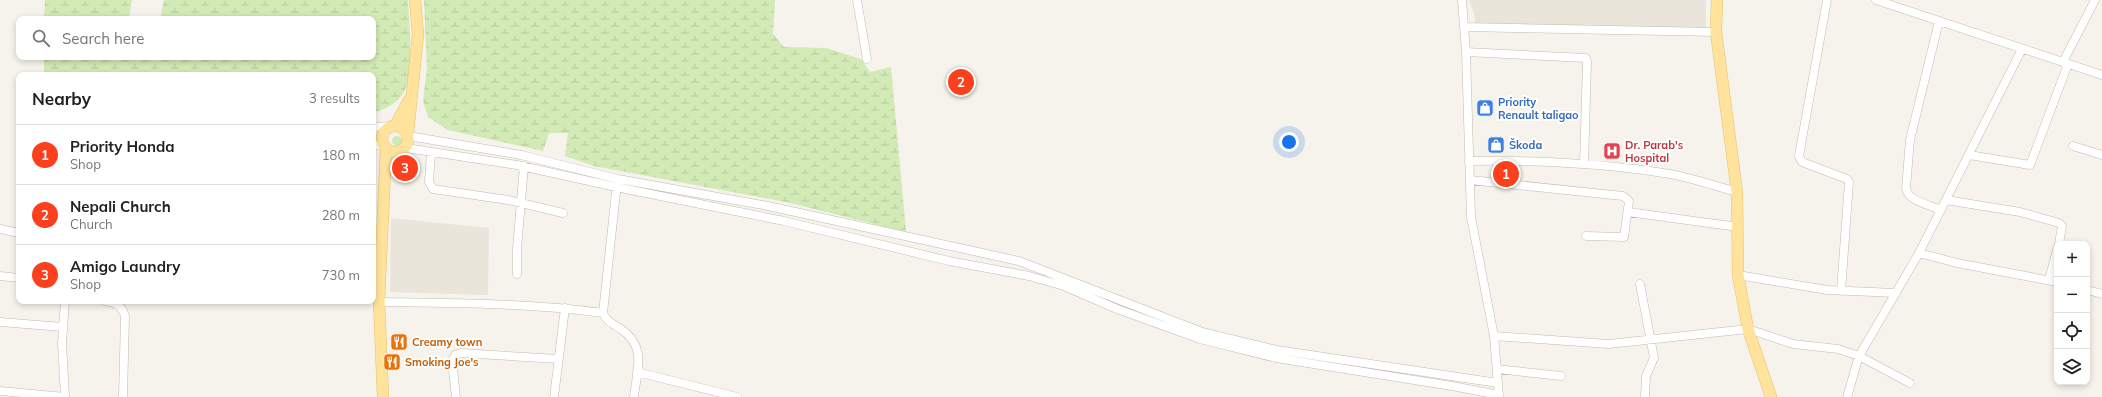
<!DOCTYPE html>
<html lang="en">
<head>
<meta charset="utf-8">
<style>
  body { margin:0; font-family:Mulish,sans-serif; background:#f2f2f2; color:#222 }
  .controls { position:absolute; right:12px; bottom:12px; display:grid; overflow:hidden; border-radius:8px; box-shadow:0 2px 6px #0003 }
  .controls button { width:36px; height:36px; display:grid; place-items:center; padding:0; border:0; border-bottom:1px solid #e0e0e0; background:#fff; color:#222; font:20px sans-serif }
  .you { position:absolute; left:1289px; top:142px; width:14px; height:14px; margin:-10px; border:3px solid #fff; border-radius:50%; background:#1a73e8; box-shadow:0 0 0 6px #1a73e833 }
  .badge { display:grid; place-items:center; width:26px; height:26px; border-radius:50%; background:#fc3f1d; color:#fff; font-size:13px; font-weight:700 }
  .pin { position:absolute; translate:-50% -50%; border:2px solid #fff; box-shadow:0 1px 4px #0006 }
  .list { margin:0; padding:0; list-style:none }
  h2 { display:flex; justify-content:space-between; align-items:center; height:52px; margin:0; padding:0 16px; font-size:17px }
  h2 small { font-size:13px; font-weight:400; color:#767676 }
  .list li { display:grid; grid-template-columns:26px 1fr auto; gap:12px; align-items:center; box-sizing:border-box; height:60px; padding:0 16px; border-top:1px solid #e0e0e0 }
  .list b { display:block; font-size:15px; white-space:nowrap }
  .list p { margin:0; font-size:13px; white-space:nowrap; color:#767676 }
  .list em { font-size:13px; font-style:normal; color:#767676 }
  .icon { flex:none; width:22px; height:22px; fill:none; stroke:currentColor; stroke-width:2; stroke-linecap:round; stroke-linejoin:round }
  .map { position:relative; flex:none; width:2102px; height:397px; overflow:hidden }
  .search { position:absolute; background:#fff; box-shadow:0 2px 6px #0003; left:16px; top:16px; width:360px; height:44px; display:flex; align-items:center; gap:10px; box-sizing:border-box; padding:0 14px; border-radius:8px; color:#767676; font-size:15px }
  .panel { position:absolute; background:#fff; box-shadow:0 2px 6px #0003; left:16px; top:72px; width:360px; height:232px; border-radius:8px }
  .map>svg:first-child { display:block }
</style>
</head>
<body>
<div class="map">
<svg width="2102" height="397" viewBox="0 0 2102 397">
  <defs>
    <pattern id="wetland-marsh" width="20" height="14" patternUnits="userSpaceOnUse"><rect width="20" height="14" fill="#d2eab5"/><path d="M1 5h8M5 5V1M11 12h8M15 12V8" fill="none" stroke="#b6ca9c"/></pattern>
  </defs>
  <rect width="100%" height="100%" fill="#f6f3ec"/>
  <path fill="#eae5da" d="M1469,0H1706V29L1475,24V16Z
    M391,218L489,228L488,295L390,292Z"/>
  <path fill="#d2eab5" d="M392 141a5 5 0 1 1 10 0a5 5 0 1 1-10 0Z"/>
  <path fill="url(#wetland-marsh)" d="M45,0H132L129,18L138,19H44Z
    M164,0H408C409,27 414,60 406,87C402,101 386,110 373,112V75H44V57H373V19H160Z
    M424,0H775L773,34L784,47L826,48L861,59L870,72L891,67L906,232L786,202L594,166L565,156L568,133H549L543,151L448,130L428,117L423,101L427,69Z"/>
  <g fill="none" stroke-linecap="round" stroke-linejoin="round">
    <defs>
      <path id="minor" d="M857,0L867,59
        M1462,0L1466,52L1471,217L1494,336L1499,397
        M1827,0L1799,156L1802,162L1847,179L1849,182L1841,291
        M1876,0L2102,75
        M1939,21L1910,140L1906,188C1907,201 1931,205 1941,210
        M1465,27L1716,32
        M1466,52L1586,58L1587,62L1584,164
        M2063,62L2095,0
        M373,127L391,126
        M409,136L521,155L618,179L768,206L1019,261L1202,332L1277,350L1498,383
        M373,144L385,147
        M2073,146L2102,155
        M406,148L517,165L616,187L784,221L949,261L1029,276L1064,286L1117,309L1200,339L1276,358L1452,386L1499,395
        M431,152L429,182L433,189L508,200L563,213
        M1969,155L2030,165L2068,64
        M1469,161C1536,160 1604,163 1670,174C1692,178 1715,186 1737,192
        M1470,180L1623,196L1629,201L1624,237L1586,236
        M617,183L603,313C606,321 613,324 621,329C647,347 637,369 634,397
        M1946,200L2020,212L2059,223L2062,226L2059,244
        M1628,212L1738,227
        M0,229L19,233
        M1919,253L1957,263L2057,282
        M517,274V249L524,166
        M1738,275L1827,290L1896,293
        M0,276L19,278
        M2049,280L2057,250
        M1640,284L1654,358L1646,376L1645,397
        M2087,290L2102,294
        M65,301L62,343L65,397
        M105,301C117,303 121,305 125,316L123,397
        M379,302C454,303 528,303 603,313
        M0,322L63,327
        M1494,336L1609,344L1748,329L1793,344L1838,349L1859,356L1910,383
        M1497,369L1561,376
        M637,372L737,397
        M0,391L65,397
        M456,397L452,361L455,355L461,353L558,359
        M554,397L565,308
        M1847,397L1859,356L1919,253L2022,49"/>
      <path id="major" d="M1717,0L1716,32L1737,192L1738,275L1748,329L1771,397
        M382 139a13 13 0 1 1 26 0a13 13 0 1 1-26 0Z
        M395,126L409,100
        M408,133L418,34L415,0
        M383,397L379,302L386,149"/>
    </defs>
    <use href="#minor" stroke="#c2bbae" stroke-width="9"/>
    <use href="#major" stroke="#e6c16a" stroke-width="12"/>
    <use href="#minor" stroke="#fff" stroke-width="8"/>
    <use href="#major" stroke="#ffe39c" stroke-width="11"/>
  </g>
  <defs>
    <symbol id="shop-square" viewBox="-11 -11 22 22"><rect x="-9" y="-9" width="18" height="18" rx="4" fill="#3f7fe0" stroke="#fff"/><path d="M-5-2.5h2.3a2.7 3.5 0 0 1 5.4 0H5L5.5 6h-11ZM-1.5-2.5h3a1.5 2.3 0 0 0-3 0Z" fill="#fff"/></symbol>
    <symbol id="hospital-square" viewBox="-11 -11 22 22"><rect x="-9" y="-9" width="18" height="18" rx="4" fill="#e0444e" stroke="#fff"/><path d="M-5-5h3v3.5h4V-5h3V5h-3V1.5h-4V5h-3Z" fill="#fff"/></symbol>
    <symbol id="restaurant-square" viewBox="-11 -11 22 22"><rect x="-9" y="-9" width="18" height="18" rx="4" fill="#e8710a" stroke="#fff"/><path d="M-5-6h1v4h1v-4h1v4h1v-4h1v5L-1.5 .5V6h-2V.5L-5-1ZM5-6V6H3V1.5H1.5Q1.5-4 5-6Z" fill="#fff"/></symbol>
  </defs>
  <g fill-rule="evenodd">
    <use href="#shop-square" x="1475" y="98" width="20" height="20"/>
    <use href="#shop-square" x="1486" y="135" width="20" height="20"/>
    <use href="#hospital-square" x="1602" y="141" width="20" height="20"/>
    <use href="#restaurant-square" x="389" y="332" width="20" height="20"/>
    <use href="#restaurant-square" x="382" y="352" width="20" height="20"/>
  </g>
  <g text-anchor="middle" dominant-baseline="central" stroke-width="4" stroke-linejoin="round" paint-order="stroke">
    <g font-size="11" font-weight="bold" fill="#366cbe" stroke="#fff" text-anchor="start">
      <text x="1498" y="102">Priority<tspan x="1498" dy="13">Renault taligao</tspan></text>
      <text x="1509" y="145">Škoda</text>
    </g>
    <g font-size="11" font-weight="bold" fill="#be3a42" stroke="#fff" text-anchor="start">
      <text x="1625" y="145">Dr. Parab's<tspan x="1625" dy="13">Hospital</tspan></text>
    </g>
    <g font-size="11" font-weight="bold" fill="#c56008" stroke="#fff" text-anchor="start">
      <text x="412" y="342">Creamy town</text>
      <text x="405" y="362">Smoking Joe's</text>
    </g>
  </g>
</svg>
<div class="controls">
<button>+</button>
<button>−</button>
<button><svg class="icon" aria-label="locate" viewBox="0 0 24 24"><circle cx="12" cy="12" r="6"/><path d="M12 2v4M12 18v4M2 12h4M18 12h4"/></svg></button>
<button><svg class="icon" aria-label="layers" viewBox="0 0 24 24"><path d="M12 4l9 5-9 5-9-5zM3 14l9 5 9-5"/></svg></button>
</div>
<div class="you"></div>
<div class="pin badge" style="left:1506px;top:174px">1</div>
<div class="pin badge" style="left:961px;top:82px">2</div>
<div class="pin badge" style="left:405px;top:168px">3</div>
<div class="search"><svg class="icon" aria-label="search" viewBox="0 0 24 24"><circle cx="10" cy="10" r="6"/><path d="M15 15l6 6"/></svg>Search here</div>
<section class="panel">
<h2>Nearby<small>3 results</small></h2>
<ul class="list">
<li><span class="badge">1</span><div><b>Priority Honda</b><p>Shop</p></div><em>180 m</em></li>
<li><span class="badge">2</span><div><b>Nepali Church</b><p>Church</p></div><em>280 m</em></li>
<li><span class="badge">3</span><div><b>Amigo Laundry</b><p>Shop</p></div><em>730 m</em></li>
</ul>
</section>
</div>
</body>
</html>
